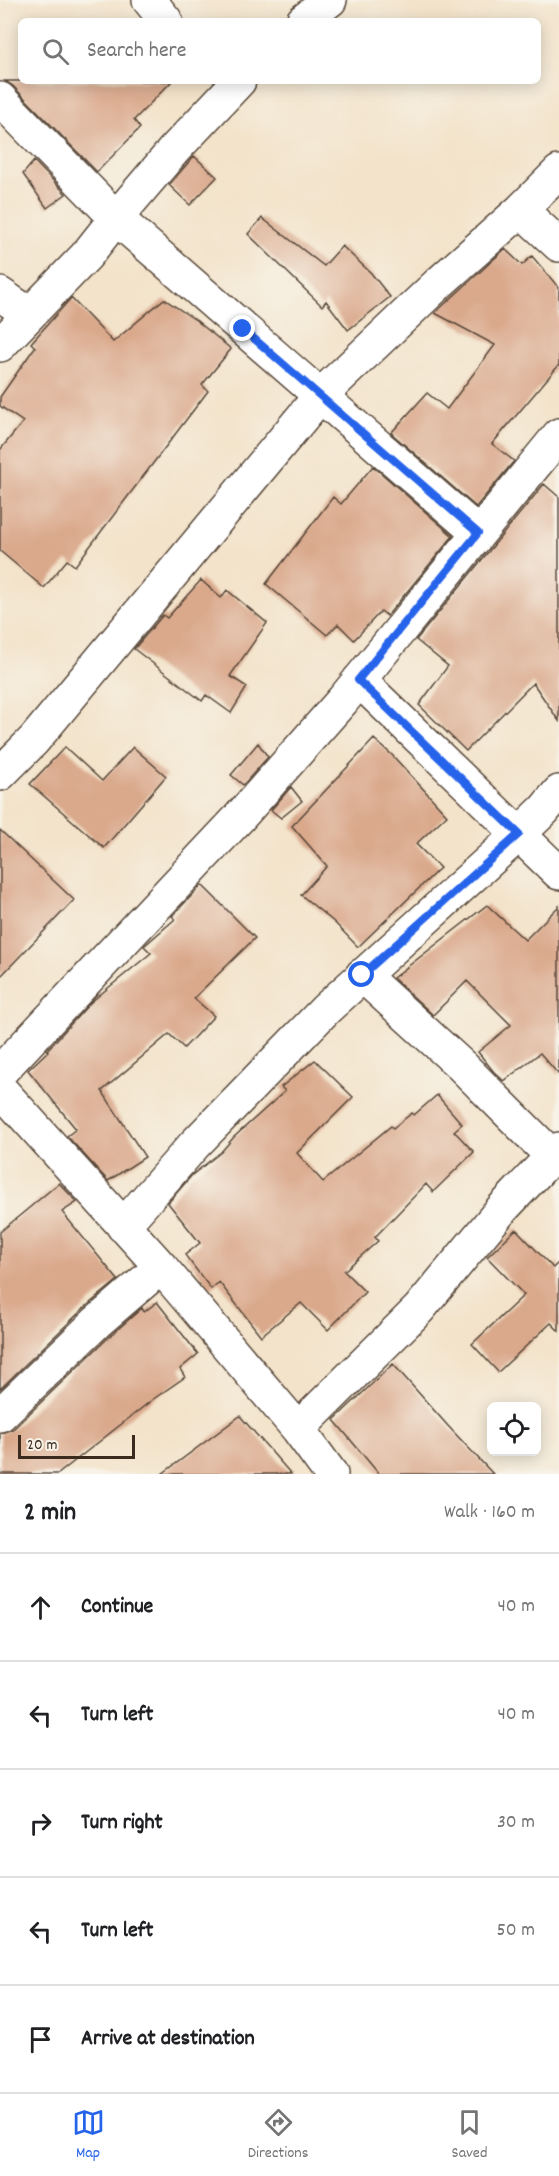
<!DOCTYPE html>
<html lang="en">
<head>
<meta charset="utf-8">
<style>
  body { margin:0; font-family:Dekko,sans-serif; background:#f6f6f6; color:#202124 }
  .controls { position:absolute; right:18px; bottom:18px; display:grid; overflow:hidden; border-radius:9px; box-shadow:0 3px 15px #0003 }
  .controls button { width:54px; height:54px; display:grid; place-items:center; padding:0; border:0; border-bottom:2px solid #e0e0e0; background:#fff; color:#202124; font:30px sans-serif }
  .scale { position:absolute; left:18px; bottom:15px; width:117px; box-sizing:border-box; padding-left:6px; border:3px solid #3b2a1e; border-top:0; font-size:16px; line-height:21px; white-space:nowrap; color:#3b2a1e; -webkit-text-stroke:4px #f7f3e8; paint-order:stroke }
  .stop { position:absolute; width:18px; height:18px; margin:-14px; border:4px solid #2563eb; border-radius:50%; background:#fff }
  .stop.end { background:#2563eb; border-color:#fff; box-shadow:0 2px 6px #0008 }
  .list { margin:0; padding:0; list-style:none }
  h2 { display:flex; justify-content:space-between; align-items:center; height:78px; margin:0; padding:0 24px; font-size:26px }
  h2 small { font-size:20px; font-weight:400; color:#757577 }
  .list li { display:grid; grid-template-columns:39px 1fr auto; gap:18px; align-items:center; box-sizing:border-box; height:108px; padding:0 24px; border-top:2px solid #e0e0e0 }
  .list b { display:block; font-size:22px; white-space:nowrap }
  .list em { font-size:20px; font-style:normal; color:#757577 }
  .icon { flex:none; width:33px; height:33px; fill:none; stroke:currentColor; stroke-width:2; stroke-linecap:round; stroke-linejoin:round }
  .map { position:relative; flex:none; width:559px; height:1474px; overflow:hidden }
  .search { position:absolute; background:#fff; box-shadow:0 3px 15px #0003; left:18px; right:18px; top:18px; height:66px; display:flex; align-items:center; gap:15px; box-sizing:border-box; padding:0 21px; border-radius:9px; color:#757577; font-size:22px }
  .sheet { height:618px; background:#fff }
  nav { display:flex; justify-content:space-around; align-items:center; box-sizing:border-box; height:84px; border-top:2px solid #e0e0e0; background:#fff; font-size:16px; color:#757577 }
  nav a { display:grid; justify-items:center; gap:3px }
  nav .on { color:#2563eb }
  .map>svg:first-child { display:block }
</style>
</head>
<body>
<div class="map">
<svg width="559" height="1474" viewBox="0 0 559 1474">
  <rect width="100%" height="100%" fill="#f7f3e8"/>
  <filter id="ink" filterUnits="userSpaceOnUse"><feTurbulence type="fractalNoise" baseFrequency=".0167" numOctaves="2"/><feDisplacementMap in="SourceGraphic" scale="12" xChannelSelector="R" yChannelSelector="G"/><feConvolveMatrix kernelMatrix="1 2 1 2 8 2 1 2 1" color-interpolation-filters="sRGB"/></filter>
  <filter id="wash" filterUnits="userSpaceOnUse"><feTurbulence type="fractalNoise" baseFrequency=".008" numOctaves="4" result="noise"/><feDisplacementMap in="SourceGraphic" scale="24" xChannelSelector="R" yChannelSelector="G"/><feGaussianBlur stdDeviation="1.35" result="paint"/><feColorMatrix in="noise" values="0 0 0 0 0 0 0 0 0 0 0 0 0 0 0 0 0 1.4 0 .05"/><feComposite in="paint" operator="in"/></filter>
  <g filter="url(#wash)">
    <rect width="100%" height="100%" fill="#f3e3ca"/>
    <g id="blocks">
      <path fill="#daa98c" d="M5,81H172L134,120L140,128L97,172L13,86Z
        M194,156L217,177L190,205L169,185Z
        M34,161L66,194L47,208L23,174Z
        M262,218L324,266L342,246L371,273L390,297L348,330L326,301L322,306L248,234Z
        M505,249L522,265L532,256L559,288V365L492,444L514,461L476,507L391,433L427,393L447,409L495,345L435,313Z
        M71,298L113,342L164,299L197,321L231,349L202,385L208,391L75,566L67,560L44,588L0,551V450L23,422L0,406V397L35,347L31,343Z
        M373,466L453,536L387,616L381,611L354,640L338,624L327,635L266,584L333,497L341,504Z
        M544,484L559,497V721L533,683L466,751L419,705L448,666L416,640Z
        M201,580L221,598L227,590L267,623L230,676L247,687L231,713L206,695L202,701L134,649L163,615L167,618Z
        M374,739L392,755L447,815L416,844L440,868L358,947L335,923L301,895L327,866L292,826Z
        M258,743L268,757L243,785L231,775Z
        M65,747L102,781L133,747L166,776L104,848L30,784Z
        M291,787L302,801L281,818L271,810Z
        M0,830L74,900L0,977Z
        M202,885L255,938L194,998L214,1016L184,1048L169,1034L102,1091L145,1157L108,1181L67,1136L76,1129L28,1070L48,1051L47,1050L91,1002L151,953L144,946L175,919L172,916Z
        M487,905L525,940L559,906V1075L540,1053L504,1081L494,1072L478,1052L511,1025L467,981L433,1015L393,978Z
        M315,1060L353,1097L297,1153L323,1182L391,1126L393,1128L412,1113L414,1115L437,1095L462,1124L454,1131L474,1152L433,1192L426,1184L375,1237L378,1241L344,1271L365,1292L328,1330L301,1303L261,1336L219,1282L211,1289L185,1255L200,1243L168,1203L192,1175L221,1152L234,1137L285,1091L281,1087Z
        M59,1183L77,1202L62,1212L118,1280L84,1308L0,1389V1232Z
        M516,1229L553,1268L559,1262V1331L551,1323L498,1372L472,1344L524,1295L487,1257Z
        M157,1302L198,1354L180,1369L185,1377L152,1400L58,1474H0V1433L13,1429L110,1336L142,1308L144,1312Z
        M393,1364L448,1426L493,1474H379L334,1420Z
        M240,1416L291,1474H162Z"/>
    </g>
  </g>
  <g filter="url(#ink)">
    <use href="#blocks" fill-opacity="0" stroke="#574638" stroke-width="1.5"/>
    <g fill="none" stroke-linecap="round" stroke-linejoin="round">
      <defs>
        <path id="minor" d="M149,0L166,21
          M303,21L330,0
          M0,99L116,218L478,533
          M521,210L559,245
          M0,294L29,314
          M0,345L86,256L116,218L174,150L239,81
          M359,680L559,873
          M0,774L34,740L320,396L439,283L521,210L559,172
          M362,975L462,1066L552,1156
          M0,1072L238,819L343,700L559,435
          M0,1089L161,1267L298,1429L331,1474
          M123,1226L194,1145L326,1009L519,834L544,810L559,792
          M0,1415L97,1322L161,1267
          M298,1429L419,1309L502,1209L559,1149"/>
      </defs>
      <use href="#minor" stroke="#574638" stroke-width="36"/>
      <use href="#minor" stroke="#fff" stroke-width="33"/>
    </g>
  </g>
  <g fill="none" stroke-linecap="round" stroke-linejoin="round" filter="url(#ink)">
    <path stroke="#2563eb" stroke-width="8" d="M243,329L478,533L358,680L519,834L362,975"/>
  </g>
</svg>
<div class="controls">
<button><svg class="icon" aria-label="locate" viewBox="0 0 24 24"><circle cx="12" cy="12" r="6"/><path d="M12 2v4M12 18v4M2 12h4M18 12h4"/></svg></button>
</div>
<div class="scale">20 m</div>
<div class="stop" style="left:362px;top:975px"></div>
<div class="stop end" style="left:243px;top:329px"></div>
<div class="search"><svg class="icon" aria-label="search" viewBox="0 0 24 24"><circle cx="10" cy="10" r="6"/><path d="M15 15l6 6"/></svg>Search here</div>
</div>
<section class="sheet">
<h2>2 min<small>Walk · 160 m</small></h2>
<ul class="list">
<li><svg class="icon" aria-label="ahead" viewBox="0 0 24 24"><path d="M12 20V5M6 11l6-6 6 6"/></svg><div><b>Continue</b></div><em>40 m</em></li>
<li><svg class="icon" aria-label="left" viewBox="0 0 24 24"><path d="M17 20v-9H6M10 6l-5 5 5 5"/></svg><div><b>Turn left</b></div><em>40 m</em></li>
<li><svg class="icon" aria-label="right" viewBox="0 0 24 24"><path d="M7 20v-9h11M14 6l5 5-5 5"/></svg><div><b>Turn right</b></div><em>30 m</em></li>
<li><svg class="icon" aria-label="left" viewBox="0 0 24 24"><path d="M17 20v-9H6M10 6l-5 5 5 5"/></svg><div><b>Turn left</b></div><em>50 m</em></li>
<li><svg class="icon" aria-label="arrive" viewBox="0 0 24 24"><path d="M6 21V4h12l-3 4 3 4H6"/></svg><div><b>Arrive at destination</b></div></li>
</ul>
</section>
<nav>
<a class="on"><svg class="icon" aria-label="map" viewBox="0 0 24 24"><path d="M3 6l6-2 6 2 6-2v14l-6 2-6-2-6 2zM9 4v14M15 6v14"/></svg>Map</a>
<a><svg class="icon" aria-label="directions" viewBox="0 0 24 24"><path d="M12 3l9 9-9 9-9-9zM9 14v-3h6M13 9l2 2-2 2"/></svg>Directions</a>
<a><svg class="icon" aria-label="saved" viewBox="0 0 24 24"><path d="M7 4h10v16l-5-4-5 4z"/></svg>Saved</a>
</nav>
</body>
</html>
